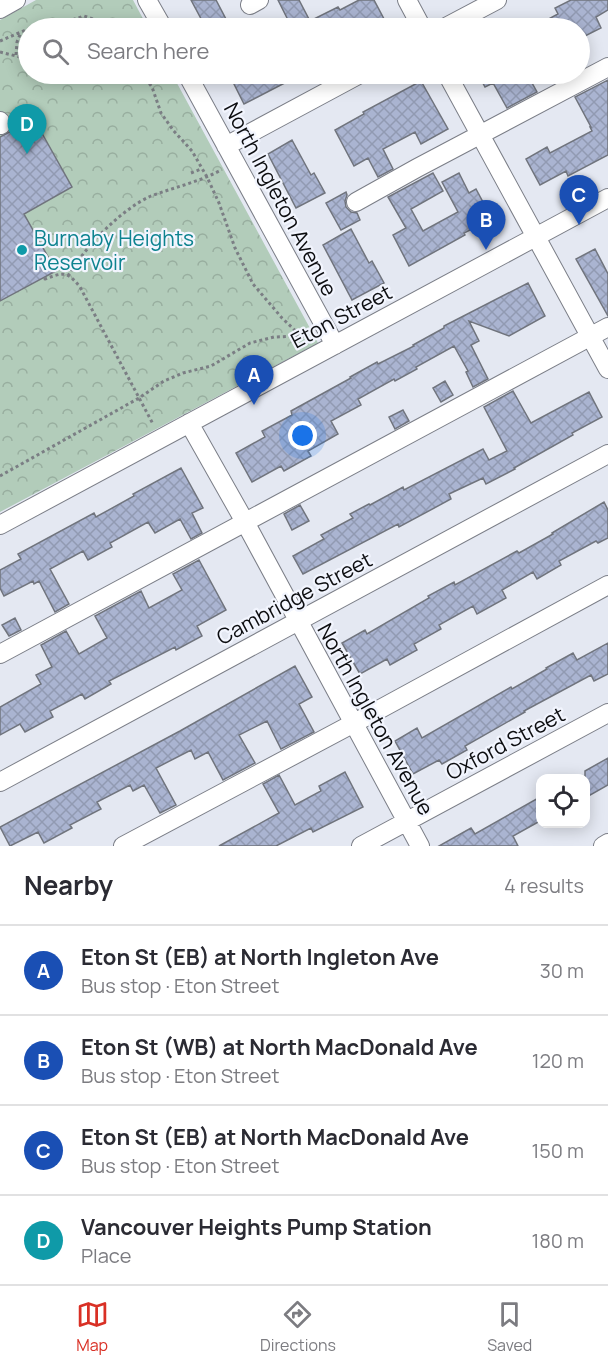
<!DOCTYPE html>
<html lang="en">
<head>
<meta charset="utf-8">
<style>
  body { margin:0; font-family:Manrope,sans-serif; background:#f2f2f3; color:#2b2b33 }
  .controls { position:absolute; right:18px; bottom:18px; display:grid; overflow:hidden; border-radius:12px; box-shadow:0 3px 15px #0003 }
  .controls button { width:54px; height:54px; display:grid; place-items:center; padding:0; border:0; border-bottom:2px solid #e1e1e2; background:#fff; color:#2b2b33; font:30px sans-serif }
  .you { position:absolute; left:303px; top:436px; width:21px; height:21px; margin:-15px; border:4px solid #fff; border-radius:50%; background:#1a73e8; box-shadow:0 0 0 9px #1a73e833 }
  .badge { display:grid; place-items:center; width:39px; height:39px; border-radius:50%; background:#d93025; color:#fff; font-size:20px; font-weight:700 }
  .pin { position:absolute; translate:-50% -50px; filter:drop-shadow(0 2px 3px #0008) }
  .pin::after { content:''; position:absolute; top:32px; width:21px; height:18px; background:inherit; clip-path:polygon(0 0,100% 0,50% 100%) }
  .list { margin:0; padding:0; list-style:none }
  h2 { display:flex; justify-content:space-between; align-items:center; height:78px; margin:0; padding:0 24px; font-size:26px }
  h2 small { font-size:20px; font-weight:400; color:#7c7c81 }
  .list li { display:grid; grid-template-columns:39px 1fr auto; gap:18px; align-items:center; box-sizing:border-box; height:90px; padding:0 24px; border-top:2px solid #e1e1e2 }
  .list b { display:block; font-size:22px; white-space:nowrap }
  .list p { margin:0; font-size:20px; white-space:nowrap; color:#7c7c81 }
  .list em { font-size:20px; font-style:normal; color:#7c7c81 }
  .icon { flex:none; width:33px; height:33px; fill:none; stroke:currentColor; stroke-width:2; stroke-linecap:round; stroke-linejoin:round }
  .map { position:relative; flex:none; width:608px; height:846px; overflow:hidden }
  .search { position:absolute; background:#fff; box-shadow:0 3px 15px #0003; left:18px; right:18px; top:18px; height:66px; display:flex; align-items:center; gap:15px; box-sizing:border-box; padding:0 21px; border-radius:33px; color:#7c7c81; font-size:22px }
  .sheet { height:438px; background:#fff }
  nav { display:flex; justify-content:space-around; align-items:center; box-sizing:border-box; height:84px; border-top:2px solid #e1e1e2; background:#fff; font-size:16px; color:#7c7c81 }
  nav a { display:grid; justify-items:center; gap:3px }
  nav .on { color:#d93025 }
  .map>svg:first-child { display:block }
</style>
</head>
<body>
<div class="map">
<svg width="608" height="846" viewBox="0 0 608 846">
  <defs>
    <pattern id="forest-crowns" width="20" height="18" patternUnits="userSpaceOnUse" patternTransform="scale(1.5)"><rect width="20" height="18" fill="#b2ccba"/><path d="M2 6a3 3 0 1 1 6 0M12 15a3 3 0 1 1 6 0" fill="none" stroke="#98ae9f"/></pattern>
    <pattern id="building-cross-hatch" width="8" height="8" patternUnits="userSpaceOnUse" patternTransform="scale(1.5)"><rect width="8" height="8" fill="#aab4d1"/><path d="M0 0l8 8M0 8l8-8" fill="none" stroke="#919ab2"/></pattern>
  </defs>
  <rect width="100%" height="100%" fill="#e4e8f2"/>
  <path fill="url(#forest-crowns)" d="M36,0H133L148,28H28V74H172L318,343L0,512V20Z"/>
  <path fill="url(#building-cross-hatch)" stroke="#70747d" stroke-width="1.5" d="M191,0H216L228,23L217,28H206Z
    M278,0H299L310,21L338,7L340,10L359,0H374L384,19L365,28H292Z
    M571,0H608V10L596,17L601,28L579,39V28H532L558,14L555,8Z
    M254,74H302L244,104L234,84Z
    M478,74H527L537,92L507,108L493,83L485,87Z
    M608,80V155L568,176L566,171L540,185L526,159L547,147L550,153L592,131L590,127H591L575,97Z
    M421,81L448,129L421,144L415,132L383,149L393,169L378,177L368,158L354,166L335,130L364,114L363,112Z
    M34,119L72,187L24,214L56,271L0,301V137Z
    M292,140L311,175L314,173L325,193L296,208L268,154Z
    M433,173L443,191L411,209L423,231L458,212L442,182L459,173L469,193L476,189L492,219L464,233L465,235L409,266L393,235L406,228L388,197Z
    M346,192L347,195L345,201L346,207L351,212L357,213L360,220L341,230L326,203Z
    M351,229L369,263L372,261L384,283L352,300L323,245Z
    M595,249L608,274V316L576,259Z
    M528,283L545,316L509,336L469,321L479,341L471,345L488,379L473,387L466,372L468,371L454,346L416,367L417,369L395,381L394,379L358,399L361,405L331,421L338,434L308,451L311,456L284,471L281,466L252,482L236,453L265,437L262,431L292,415L291,411L351,378L350,377L377,362L378,364L414,346L413,345L444,328V326Z
    M445,381L453,395L441,402L433,388Z
    M513,391L531,423L589,392L602,417L572,433L573,435L514,468L515,469L486,484L483,478L449,494L451,499L399,527L398,524L303,574L293,556L324,539L321,535L353,518L350,514L369,504L370,505L403,487L404,490L483,449L489,460L507,451L484,407Z
    M403,410L409,421L395,429L389,417Z
    M181,468L203,508L192,513L202,533L191,539L180,519L155,533L148,522L110,543L112,547L88,560L83,551L50,569L69,604L55,612L39,581L34,584L33,581L4,596L0,588V570L21,559L18,554L94,513L96,517L134,496L133,494Z
    M604,502L608,510V538L598,543L596,541L559,561L561,565L537,579L533,572L502,590L506,598L477,614L473,606L439,625L441,629L414,644L417,650L390,665L387,659L360,674L342,643L365,630L367,634L429,598L428,596L454,582L455,585L517,551L519,553L553,534L552,533Z
    M300,505L309,521L292,530L284,514Z
    M199,560L226,610L197,626L202,636L176,650L175,647L109,681L111,684L85,699L82,694L50,711L53,717L25,732L20,724L0,735V707L41,684L36,675L52,667L41,645L66,631L79,654L107,638L95,616L141,591L149,608L182,590L173,574Z
    M15,618L21,630L9,636L2,625Z
    M608,643V674L594,681L591,675L524,711L525,712L465,746L467,750L442,764L439,760L413,774L395,741L417,728L422,738L511,687L512,689L547,669L546,668L573,653L577,660Z
    M295,666L312,697L299,704L314,732L281,749L267,721L239,735L255,763L223,780L208,752L195,759L191,750L156,768L176,805L160,813L144,785L133,791L130,785L97,802L101,809L70,825L72,828L44,843L38,832L10,846L0,827L180,731Z
    M608,758V785L585,798V771Z
    M345,772L363,807L313,832L311,828L276,846H219L279,813L263,784L279,775L295,805L321,791L319,786Z
    M540,797V821L513,836L518,846H439L471,828L475,834Z"/>
  <g fill="none" stroke-linecap="round" stroke-linejoin="round">
    <defs>
      <path id="minor" d="M147,0L163,28
        M407,0L422,28
        M250,5L259,0
        M0,9L16,0
        M444,28L497,0
        M187,74L335,345
        M447,74L608,369
        M0,121L1,125
        M226,146L360,74
        M356,202L417,168L608,67
        M189,423L245,522L420,846
        M0,525L608,198
        M0,654L608,327
        M0,782L608,454
        M123,846L371,714L608,585
        M361,846L608,713
        M603,846L608,843"/>
    </defs>
    <use href="#minor" stroke="#7b7e87" stroke-width="20"/>
    <path stroke="#7b7e84" stroke-width="3" stroke-dasharray="3 3" stroke-linecap="butt" d="M32,28L54,26L84,16L96,20L101,28
      M0,41L28,29
      M0,52L28,59
      M16,55L17,42L21,32
      M142,74L152,87L161,113L173,130L192,151L207,177L219,203L235,248L253,284L282,318L301,336
      M191,173L201,169
      M68,276C85,247 120,210 151,196C175,187 199,182 221,170
      M45,278V279C64,272 67,271 80,287L153,424
      M0,476L139,398L164,381L183,373L211,366L250,343L274,337L301,336L313,339"/>
    <use href="#minor" stroke="#fff" stroke-width="18"/>
  </g>
  <circle fill="#0f9aa8" stroke="#f2f5fe" stroke-width="2" cx="22" cy="250" r="6"/>
  <g text-anchor="middle" dominant-baseline="central" stroke-width="4.5" stroke-linejoin="round" paint-order="stroke">
    <g font-size="21" fill="#0c0d10" stroke="#f2f5fe">
      <text transform="translate(281 199) rotate(62)">North Ingleton Avenue</text>
      <text transform="translate(341 316) rotate(-28)">Eton Street</text>
      <text transform="translate(294 598) rotate(-28)">Cambridge Street</text>
      <text transform="translate(376 719) rotate(61)">North Ingleton Avenue</text>
      <text transform="translate(505 743) rotate(-28)">Oxford Street</text>
    </g>
    <g font-size="21" fill="#0d838f" stroke="#f2f5fe" text-anchor="start">
      <text x="34" y="238">Burnaby Heights<tspan x="34" dy="24">Reservoir</tspan></text>
    </g>
  </g>
</svg>
<div class="controls">
<button><svg class="icon" aria-label="locate" viewBox="0 0 24 24"><circle cx="12" cy="12" r="6"/><path d="M12 2v4M12 18v4M2 12h4M18 12h4"/></svg></button>
</div>
<div class="you"></div>
<div class="pin badge" style="left:254px;top:405px;background:#1a4fb4">A</div>
<div class="pin badge" style="left:486px;top:250px;background:#1a4fb4">B</div>
<div class="pin badge" style="left:579px;top:225px;background:#1a4fb4">C</div>
<div class="pin badge" style="left:27px;top:154px;background:#0f9aa8">D</div>
<div class="search"><svg class="icon" aria-label="search" viewBox="0 0 24 24"><circle cx="10" cy="10" r="6"/><path d="M15 15l6 6"/></svg>Search here</div>
</div>
<section class="sheet">
<h2>Nearby<small>4 results</small></h2>
<ul class="list">
<li><span class="badge" style="background:#1a4fb4">A</span><div><b>Eton St (EB) at North Ingleton Ave</b><p>Bus stop · Eton Street</p></div><em>30 m</em></li>
<li><span class="badge" style="background:#1a4fb4">B</span><div><b>Eton St (WB) at North MacDonald Ave</b><p>Bus stop · Eton Street</p></div><em>120 m</em></li>
<li><span class="badge" style="background:#1a4fb4">C</span><div><b>Eton St (EB) at North MacDonald Ave</b><p>Bus stop · Eton Street</p></div><em>150 m</em></li>
<li><span class="badge" style="background:#0f9aa8">D</span><div><b>Vancouver Heights Pump Station</b><p>Place</p></div><em>180 m</em></li>
</ul>
</section>
<nav>
<a class="on"><svg class="icon" aria-label="map" viewBox="0 0 24 24"><path d="M3 6l6-2 6 2 6-2v14l-6 2-6-2-6 2zM9 4v14M15 6v14"/></svg>Map</a>
<a><svg class="icon" aria-label="directions" viewBox="0 0 24 24"><path d="M12 3l9 9-9 9-9-9zM9 14v-3h6M13 9l2 2-2 2"/></svg>Directions</a>
<a><svg class="icon" aria-label="saved" viewBox="0 0 24 24"><path d="M7 4h10v16l-5-4-5 4z"/></svg>Saved</a>
</nav>
</body>
</html>
